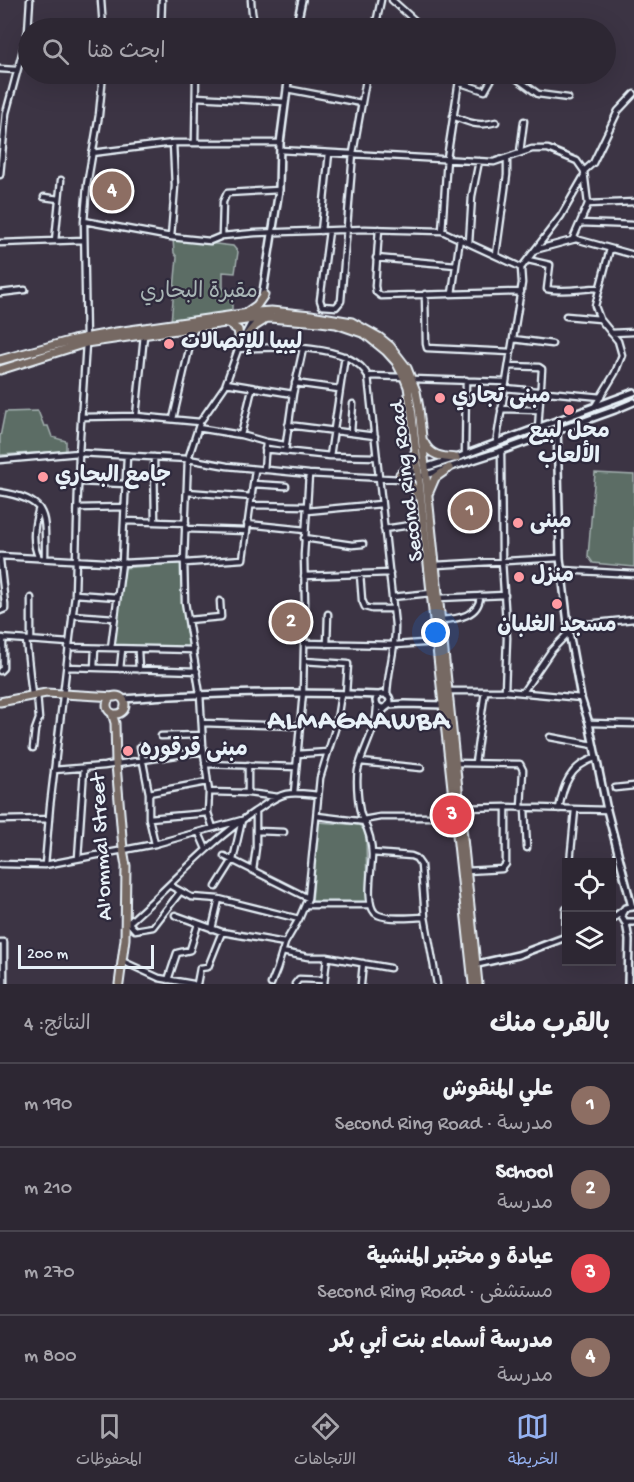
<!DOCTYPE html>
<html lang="ar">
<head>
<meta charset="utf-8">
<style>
  body { margin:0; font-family:"Gochi Hand","Playpen Sans Arabic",sans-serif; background:#39333f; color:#f1f3f6; direction:rtl }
  .controls { position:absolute; right:18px; bottom:18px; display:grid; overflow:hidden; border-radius:0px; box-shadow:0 6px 24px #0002 }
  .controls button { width:54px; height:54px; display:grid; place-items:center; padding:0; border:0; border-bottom:2px solid #48444e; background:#2d2733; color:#f1f3f6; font:30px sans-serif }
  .scale { position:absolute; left:18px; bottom:15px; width:136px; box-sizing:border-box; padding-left:6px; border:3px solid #e8f1f8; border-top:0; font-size:16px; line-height:21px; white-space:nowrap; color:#e8f1f8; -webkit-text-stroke:4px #2f2a3d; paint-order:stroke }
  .you { position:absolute; left:436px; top:633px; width:21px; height:21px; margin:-15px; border:4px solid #fff; border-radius:50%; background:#1a73e8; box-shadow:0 0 0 9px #1a73e833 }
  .badge { display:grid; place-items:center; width:39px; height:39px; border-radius:50%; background:#95b2f1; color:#fff; font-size:20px; font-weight:700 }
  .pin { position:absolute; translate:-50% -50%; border:3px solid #fff; box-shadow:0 2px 6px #0006 }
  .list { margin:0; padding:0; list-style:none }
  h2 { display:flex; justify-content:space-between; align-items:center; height:78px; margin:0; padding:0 24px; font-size:26px }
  h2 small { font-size:20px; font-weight:400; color:#a7a5ac }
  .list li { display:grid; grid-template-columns:39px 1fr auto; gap:18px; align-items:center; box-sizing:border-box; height:84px; padding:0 24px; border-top:2px solid #48444e }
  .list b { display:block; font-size:22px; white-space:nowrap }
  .list p { margin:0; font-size:20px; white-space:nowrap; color:#a7a5ac }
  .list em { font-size:20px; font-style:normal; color:#a7a5ac }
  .icon { flex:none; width:33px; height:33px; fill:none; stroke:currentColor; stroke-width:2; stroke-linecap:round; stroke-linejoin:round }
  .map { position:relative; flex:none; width:634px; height:984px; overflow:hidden; direction:ltr }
  .search { position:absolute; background:#2d2733; box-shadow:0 6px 24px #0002; left:18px; right:18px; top:18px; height:66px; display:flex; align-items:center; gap:15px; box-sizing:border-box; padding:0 21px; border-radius:33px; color:#a7a5ac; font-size:22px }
  .sheet { height:414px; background:#2d2733 }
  nav { display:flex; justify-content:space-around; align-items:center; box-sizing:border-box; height:84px; border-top:2px solid #48444e; background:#2d2733; font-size:16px; color:#a7a5ac }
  nav a { display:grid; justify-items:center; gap:3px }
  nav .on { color:#95b2f1 }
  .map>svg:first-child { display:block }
</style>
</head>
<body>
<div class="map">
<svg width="634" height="984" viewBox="0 0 634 984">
  <rect width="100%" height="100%" fill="#3c3444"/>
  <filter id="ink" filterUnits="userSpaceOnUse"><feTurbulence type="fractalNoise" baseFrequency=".0167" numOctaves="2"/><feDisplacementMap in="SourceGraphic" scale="12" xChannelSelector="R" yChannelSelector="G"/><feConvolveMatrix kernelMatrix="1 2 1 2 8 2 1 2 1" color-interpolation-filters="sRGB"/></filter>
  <g filter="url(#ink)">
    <path fill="#5b6d65" stroke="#a2afae" stroke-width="1.5" d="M173,239L233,246L238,252L235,273L223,272V287L232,304V314L171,322L177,257L174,253Z
      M38,411L44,426H48L52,437L66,441V451L0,455V437L5,412Z
      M595,473L634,475V567L593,563L588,556Z
      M182,563L183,609L191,649L114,646L123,568Z
      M318,822L359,825L366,832L367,902H312Z"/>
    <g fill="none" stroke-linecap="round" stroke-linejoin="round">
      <defs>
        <path id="minor" d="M101,0L103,28
          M251,0C252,11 251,22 261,28
          M392,0L423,28
          M161,28L162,0
          M375,28L381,0
          M28,31L30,0
          M0,69L16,70
          M516,78L538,94L568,98
          M458,82L485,91L494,75L530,79L534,74
          M287,89L361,103
          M196,97L285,102
          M453,116C469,123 479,127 496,122
          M195,142L196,74
          M280,150L494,162L532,149H548L577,161L584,171L588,204L573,239
          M520,152L524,121
          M92,153L173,143H280
          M584,171L593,163L618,111L634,94
          M0,175L6,113L28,31
          M44,197L59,199
          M588,204L634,202
          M84,221L171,237L210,241L222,236L255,233L365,229L442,231L516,265L521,268L522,283L496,444
          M580,223L634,225
          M379,229L375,286L376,292L381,296L521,292
          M321,231L329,153
          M329,231L320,300L322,306L336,307L341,301L353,153L367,74
          M442,231L447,158L460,74
          M222,236L223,202L227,193L279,190
          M171,237L175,186L173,143
          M55,241L61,180
          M0,243L84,240
          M469,243L472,196L479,161
          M535,250L576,239L634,255
          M496,255L507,175V159
          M376,258L456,265
          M528,260L550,265L547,289C565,293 582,288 599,288
          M521,268L561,216L584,176
          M0,293L25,290
          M425,294L426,344L427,348L511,352
          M452,294L460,238
          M566,316L600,319L618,341L622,355L615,373L595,406
          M600,319L595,306L610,249
          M611,333L634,332
          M513,339L552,344
          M238,349C271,347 351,341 368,376L395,625C396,651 387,671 387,696
          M509,366L539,367L542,369L538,429
          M368,376L404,377
          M412,379L506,382
          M226,383L293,394
          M295,383L339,389
          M505,388L601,397
          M501,409L538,410
          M136,416L144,335
          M82,417L136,416L200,422
          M173,419L194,328
          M288,425L375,436
          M198,428L241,435L266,442
          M351,432L353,404
          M241,435L252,389
          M265,449L330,456L377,457
          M285,451L293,394L303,349
          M501,451L502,561L507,638L505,691
          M465,455L466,380
          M330,456L345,356
          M154,457L155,522
          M0,460L79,453L188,459L227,466L309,474L401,479L418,477
          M264,470L266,442L285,445
          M402,474L418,470
          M78,482L126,484
          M253,484L286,486
          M0,492C50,500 45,515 45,558
          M187,492L252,497
          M250,505L307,506
          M78,508L125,507
          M307,511L381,504
          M125,521L186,523
          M247,524L305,530
          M185,529L247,531
          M384,529L424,523
          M304,538L352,545L363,544
          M0,556L122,563L184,560
          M39,558C31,543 34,524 39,508
          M0,560L5,604V609L0,611
          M185,563L243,559L255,470
          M436,565L560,558
          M562,570L634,574
          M360,574L362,600L365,607L372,609H393
          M304,576L390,573
          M75,594L117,597
          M392,597L431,593
          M439,598L505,595
          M72,615L114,618
          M188,620L221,617L220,601
          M441,620C458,619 479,616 480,596
          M568,626L634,619
          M0,638L69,643
          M26,640L32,695
          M31,640V598
          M305,643L395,645L437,642
          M327,644L328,614
          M68,647L194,650
          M111,648L122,563L127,456
          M138,650L139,670
          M304,661L348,664L346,694
          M67,667L197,671
          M94,668L95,648
          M120,669L122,649
          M0,671L3,668V638
          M449,691H505L581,698
          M523,692L551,651L569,632
          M377,704C378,727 363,748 358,770C356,780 358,812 363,820C369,831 372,841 372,855C372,869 365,903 375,913C384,921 413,917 425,917
          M376,719L387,706
          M202,723L299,726
          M589,723L634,724
          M161,736L202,735
          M550,737L593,745
          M140,747L149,793V818L155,844
          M33,748L35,730L39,719L37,694
          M297,754L328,752
          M361,762L421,768
          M455,763L520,764L523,770L521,808
          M475,763L485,691
          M205,764L296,767
          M54,770L104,766L203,751
          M615,788L634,786
          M209,792L248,793L278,797
          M149,793L207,782
          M248,793V765
          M294,793L303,692L305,602L304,555L309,474
          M461,808L506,807L607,810
          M525,808L527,848
          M559,809C563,785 570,766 595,758
          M317,816L366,822
          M149,818L208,813
          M0,820L49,819
          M363,820L380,817H454
          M213,828L208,813L209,792L203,745L200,694L185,602L184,560L188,459L200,422L225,386L240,344L253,319
          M257,831L284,832
          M199,833L206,849
          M372,853L411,856L416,858L421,865L425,917L437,984
          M224,856L308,898
          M78,858L84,769
          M570,862L575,810
          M0,864L45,865L155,844L242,820L233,860L216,887
          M45,865L50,806L75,595L79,453L86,343L84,221L87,185L99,115L103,74
          M253,870L256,848V811
          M466,871L502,869L506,864V807
          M169,885L191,897L219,899L299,919
          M305,905H370
          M175,915L222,932L285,943
          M128,922L135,930L153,927L180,892
          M126,925C169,888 206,844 254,812C264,806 273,797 286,794C296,792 307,794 318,795
          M212,929L219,899
          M565,937L566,909
          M0,942H4V984
          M282,952L308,957H327L390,968
          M122,961L159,978L193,984
          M168,980L177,953L190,950L198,924
          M197,984L200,968L208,967L222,932
          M271,984L277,969L285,943L299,919L308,898L320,778L336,726L341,694
          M295,984L299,979L324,980
          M324,984L327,957
          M361,984L363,963"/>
        <path id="tertiary" d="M296,28L302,0
          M262,298L279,190L280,143L289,74
          M557,422L560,558L569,632L581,698L589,723L607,810L632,907
          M424,468L459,457L634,392
          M423,476L501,451L615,410L634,402
          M376 701a7 7 0 1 1 14 0a7 7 0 1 1-14 0Z
          M123,699C209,693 293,691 379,695
          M388,705L405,704L444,705
          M633,907L625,908L621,915L625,922H634
          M612,919L621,912
          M626,923L629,940L628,984
          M473,965L518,955L566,937"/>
        <path id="primary" d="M247,312L257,305L264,295
          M229,324L238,330L240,343
          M240,344L255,326L263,321
          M0,360L73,340L116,332L256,312L271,311L311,315L352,322L379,337L390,346L407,368L416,391L419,408L478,984
          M0,370L86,343L253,319L269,318L320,322L336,324L365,334L386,351L396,362L404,377L408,387L412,415L473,984
          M424,442C430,456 442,457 456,458
          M400,474L410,466L414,454
          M401,479L412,486L418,496
          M429,492L435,478L449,468
          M107 705a9 9 0 1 1 18 0a9 9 0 1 1-18 0Z
          M0,702L46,693L115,697
          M112,713L115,723L116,764L123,849L126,866L125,939L119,984"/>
      </defs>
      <use href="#minor" stroke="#e8f1f8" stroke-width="9"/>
      <use href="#tertiary" stroke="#e8f1f8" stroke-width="10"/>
      <use href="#primary" stroke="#e8f1f8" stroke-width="11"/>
      <use href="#minor" stroke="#2f2a3d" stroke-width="4.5"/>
      <use href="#tertiary" stroke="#2f2a3d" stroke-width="5"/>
      <use href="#primary" stroke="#766964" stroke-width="7"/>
    </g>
  </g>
  <g fill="#ff9aa2" stroke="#2f2a3d" stroke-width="2">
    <circle cx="169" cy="344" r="6"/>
    <circle cx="440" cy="398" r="6"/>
    <circle cx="569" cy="410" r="6"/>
    <circle cx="43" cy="477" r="6"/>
    <circle cx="518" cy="523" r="6"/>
    <circle cx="519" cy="577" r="6"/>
    <circle cx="557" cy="604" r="6"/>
    <circle cx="128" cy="751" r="6"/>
  </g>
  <g text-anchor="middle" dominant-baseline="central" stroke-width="4.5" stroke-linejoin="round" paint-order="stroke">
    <g font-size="22" fill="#a9b6b6" stroke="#2f2a3d">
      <text x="199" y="293">مقبرة البحاري</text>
    </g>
    <g font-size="22" font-weight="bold" fill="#e8f1f8" stroke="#2f2a3d" text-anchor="start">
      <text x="181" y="344">ليبيا للإتصالات</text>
      <text x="452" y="398">مبنى تجاري</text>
      <text x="569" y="433" text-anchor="middle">محل لبيع<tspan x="569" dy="25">الألعاب</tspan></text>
      <text x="55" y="477">جامع البحاري</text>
      <text x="530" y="523">مبنى</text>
      <text x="531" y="577">منزل</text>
      <text x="557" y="627" text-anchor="middle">مسجد الغلبان</text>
      <text x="140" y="751">مبنى قرقوره</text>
    </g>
    <g font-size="22" fill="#e8f1f8" stroke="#2f2a3d">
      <text transform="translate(408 481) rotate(-97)">Second Ring Road</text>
      <text transform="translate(103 847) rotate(-93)">Al'ommal Street</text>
    </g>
    <g font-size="28" font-weight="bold" letter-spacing="1.5" fill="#e8f1f8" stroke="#2f2a3d">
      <text x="359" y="722">ALMAGAAWBA</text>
    </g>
  </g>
</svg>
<div class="controls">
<button><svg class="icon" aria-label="locate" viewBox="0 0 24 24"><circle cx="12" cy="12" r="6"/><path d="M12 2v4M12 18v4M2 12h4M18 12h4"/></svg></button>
<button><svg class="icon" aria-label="layers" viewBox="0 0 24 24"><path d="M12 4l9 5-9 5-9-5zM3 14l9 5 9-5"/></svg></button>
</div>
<div class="scale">200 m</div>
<div class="you"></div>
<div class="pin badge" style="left:470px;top:511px;background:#8d6e63">1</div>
<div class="pin badge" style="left:291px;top:622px;background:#8d6e63">2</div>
<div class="pin badge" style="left:452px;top:815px;background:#e0444e">3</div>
<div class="pin badge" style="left:112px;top:191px;background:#8d6e63">4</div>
<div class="search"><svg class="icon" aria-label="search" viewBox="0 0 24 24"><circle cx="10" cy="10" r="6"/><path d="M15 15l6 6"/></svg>ابحث هنا</div>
</div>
<section class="sheet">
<h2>بالقرب منك<small>النتائج: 4</small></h2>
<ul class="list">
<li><span class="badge" style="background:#8d6e63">1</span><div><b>علي المنقوش</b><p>مدرسة · Second Ring Road</p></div><em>190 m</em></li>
<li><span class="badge" style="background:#8d6e63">2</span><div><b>School</b><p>مدرسة</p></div><em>210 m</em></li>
<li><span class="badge" style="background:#e0444e">3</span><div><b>عيادة و مختبر المنشية</b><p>مستشفى · Second Ring Road</p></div><em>270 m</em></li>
<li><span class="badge" style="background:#8d6e63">4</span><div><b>مدرسة أسماء بنت أبي بكر</b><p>مدرسة</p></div><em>800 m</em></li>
</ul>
</section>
<nav>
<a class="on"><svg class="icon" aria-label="map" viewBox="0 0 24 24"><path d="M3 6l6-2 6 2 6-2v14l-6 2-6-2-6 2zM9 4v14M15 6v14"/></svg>الخريطة</a>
<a><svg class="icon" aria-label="directions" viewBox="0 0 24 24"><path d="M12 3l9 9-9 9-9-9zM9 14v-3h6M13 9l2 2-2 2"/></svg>الاتجاهات</a>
<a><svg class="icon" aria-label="saved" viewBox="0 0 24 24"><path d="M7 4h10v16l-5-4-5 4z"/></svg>المحفوظات</a>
</nav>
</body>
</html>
